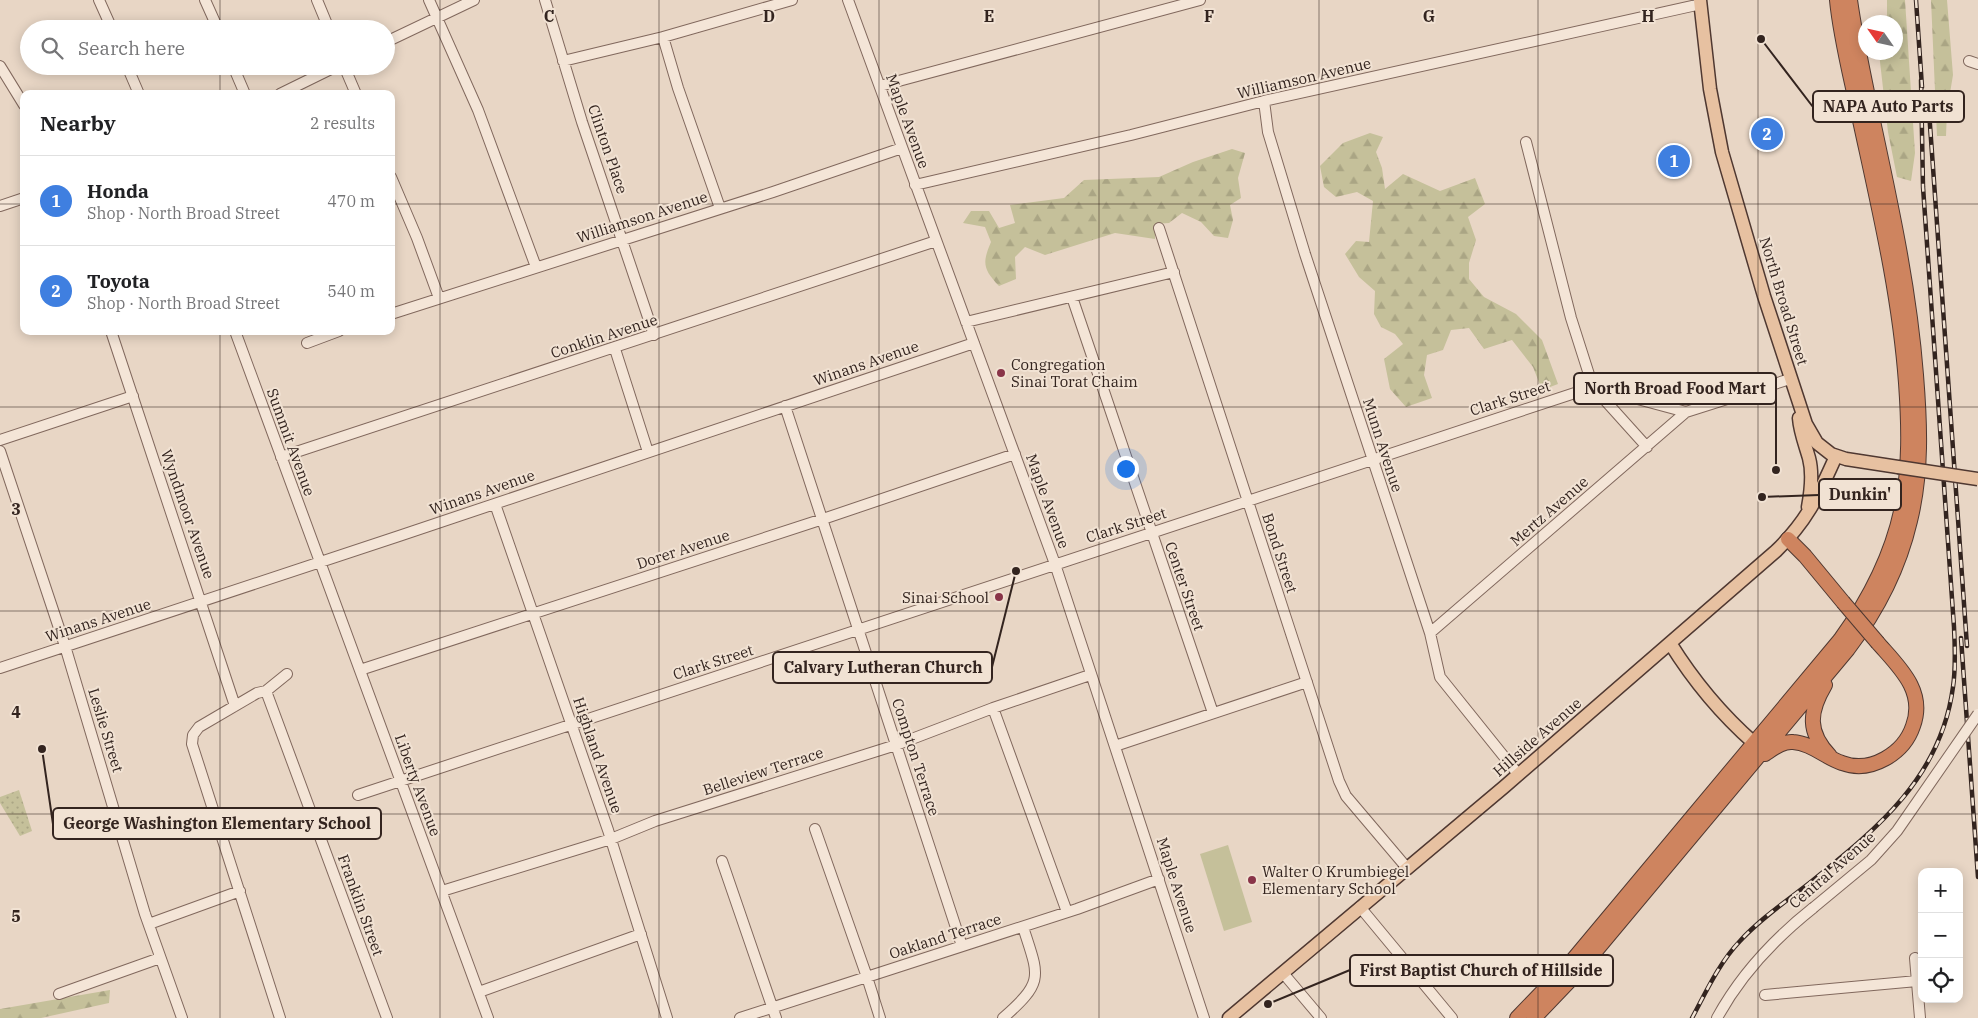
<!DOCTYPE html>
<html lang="en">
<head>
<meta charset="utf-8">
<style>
  body { margin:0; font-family:"IBM Plex Serif",serif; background:#f6f6f6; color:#202124 }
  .controls { position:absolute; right:15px; bottom:15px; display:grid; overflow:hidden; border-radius:10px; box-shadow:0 2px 12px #0003 }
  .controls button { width:45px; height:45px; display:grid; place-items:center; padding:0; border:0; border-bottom:1px solid #e0e0e0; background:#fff; color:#202124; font:25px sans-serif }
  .compass { position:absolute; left:1858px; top:15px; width:45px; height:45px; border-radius:50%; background:#fff; box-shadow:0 2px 12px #0003; rotate:304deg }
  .you { position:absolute; left:1125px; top:468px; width:18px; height:18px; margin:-12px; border:4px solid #fff; border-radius:50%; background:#1a73e8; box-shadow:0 0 0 8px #1a73e833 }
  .badge { display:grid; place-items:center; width:32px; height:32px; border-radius:50%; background:#893448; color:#fff; font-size:16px; font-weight:700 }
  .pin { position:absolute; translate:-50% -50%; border:2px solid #fff; box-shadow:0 1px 5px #0006 }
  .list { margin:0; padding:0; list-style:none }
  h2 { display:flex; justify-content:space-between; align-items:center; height:65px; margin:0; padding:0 20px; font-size:21px }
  h2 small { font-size:16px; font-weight:400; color:#757577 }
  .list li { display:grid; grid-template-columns:32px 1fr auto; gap:15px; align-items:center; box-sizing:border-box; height:90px; padding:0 20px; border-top:1px solid #e0e0e0 }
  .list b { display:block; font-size:19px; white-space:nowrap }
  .list p { margin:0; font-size:16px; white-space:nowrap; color:#757577 }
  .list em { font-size:16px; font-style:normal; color:#757577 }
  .icon { flex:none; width:28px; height:28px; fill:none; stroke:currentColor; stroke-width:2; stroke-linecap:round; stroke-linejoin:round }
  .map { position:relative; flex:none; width:1978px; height:1018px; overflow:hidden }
  .search { position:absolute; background:#fff; box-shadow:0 2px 12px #0003; left:20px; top:20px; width:375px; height:55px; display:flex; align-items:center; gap:12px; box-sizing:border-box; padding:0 18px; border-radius:28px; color:#757577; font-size:19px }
  .panel { position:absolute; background:#fff; box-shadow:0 2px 12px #0003; left:20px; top:90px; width:375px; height:245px; border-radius:10px }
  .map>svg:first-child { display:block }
</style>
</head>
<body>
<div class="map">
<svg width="1978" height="1018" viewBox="0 0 1978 1018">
  <defs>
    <pattern id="green-dots" width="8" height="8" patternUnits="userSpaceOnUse" patternTransform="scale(1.25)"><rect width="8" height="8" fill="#c5c09a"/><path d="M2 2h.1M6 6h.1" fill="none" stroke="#aaa584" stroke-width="1.8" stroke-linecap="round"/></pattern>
    <pattern id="forest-firs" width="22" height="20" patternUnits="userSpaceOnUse" patternTransform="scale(1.25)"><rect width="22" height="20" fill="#c5c09a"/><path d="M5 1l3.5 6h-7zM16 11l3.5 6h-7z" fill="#aaa584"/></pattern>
  </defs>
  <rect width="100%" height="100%" fill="#e8d6c5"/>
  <path fill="url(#green-dots)" d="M19,790L32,831L20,836L0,803V797Z"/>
  <path fill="url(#forest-firs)" d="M1887,0H1905L1915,153L1911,181L1897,177L1888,132L1879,53L1896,52V22H1887Z
    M1931,0H1947L1953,75L1947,111L1946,136H1937Z
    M1370,133L1383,137L1376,152L1382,168L1385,189L1403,174L1440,191L1475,178L1485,204L1468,217L1476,240L1469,263V279L1484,297L1516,314L1542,340L1558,384L1542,390L1533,367L1512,340L1484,349L1469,328L1451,330L1443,350L1427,355L1424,375L1432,398L1406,407L1390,389L1384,359L1403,344L1395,334L1381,327L1374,314L1375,291L1359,277L1345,254L1356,241L1369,242L1373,201L1357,192L1336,197L1324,187L1320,166L1343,143Z
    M1232,149L1245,153L1238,178L1241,198L1230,205L1233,220L1228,238L1214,236L1201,222L1182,213L1169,223L1155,224V239L1115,233L1045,255L1025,247L1015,257L1016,279L999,286C983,269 982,263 991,242L985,227L963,223L971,211H989L999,228L1015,223L1010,205L1064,198L1084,180L1159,177L1193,162Z
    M110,990L109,1003L41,1018H0V1009Z"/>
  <path fill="#c5c09a" d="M1228,845L1252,922L1224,931L1200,854Z"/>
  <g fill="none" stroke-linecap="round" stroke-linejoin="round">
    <defs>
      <path id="minor" d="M99,0L112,29
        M205,0L218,29
        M317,0L329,29
        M429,0L478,110L536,267
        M545,0L582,122L654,335
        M848,0L1055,564L1204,1018
        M663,37L678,88L720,208
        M386,42L474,0
        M563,61L663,37L792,0
        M1969,61L1978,64
        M0,66L24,105
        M127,66L139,94
        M233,66L245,94
        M344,66L356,94
        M880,86L1200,0
        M280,94L337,66
        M1264,101L1268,132L1305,254L1430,633L1440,677L1518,774
        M1526,142L1571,318L1593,387L1647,447
        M391,177L417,238L439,298
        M915,185L1131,135L1264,101L1701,4
        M0,206L24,198
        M1159,228L1339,781L1346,796L1407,868
        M1072,297L1213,713
        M391,314L773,192L902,148
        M966,322L1174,272
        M111,331L235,706
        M235,331L488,1018
        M307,343L339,331
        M615,349L648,452
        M785,406L962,946
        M0,440L133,396
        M0,451L65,646L145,914L182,1018
        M281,457L936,241
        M495,504L608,830L667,1018
        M1430,633L1686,412
        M0,668L399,536L974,343
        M360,670L826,518L1015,454
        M266,691L387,1018
        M993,708L1067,912
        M1115,746L1307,682
        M358,795L1593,387L1686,412L1790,379
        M815,829L867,977L880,1018
        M722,861L776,1018
        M442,891L611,839L655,821L896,745L993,708L1090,675
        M1360,907L1452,1018
        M149,924L240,891
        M1915,958L1920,1018
        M1283,973L1321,1018
        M479,992L641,934
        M59,994L160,958
        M1765,995L1917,981
        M280,1018L192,744L193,735L199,727L257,693L266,691L287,674
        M740,1018L1077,909L1159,879
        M1003,1018C1045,981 1039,977 1023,927
        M1717,1018C1741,974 1774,939 1813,908"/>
      <path id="major" d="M1700,0L1710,89L1722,152L1764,296L1806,424L1817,443L1831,454L1846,459L1898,467
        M1799,418C1800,432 1805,444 1809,458C1813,473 1811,491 1808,507
        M1670,643C1693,680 1721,714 1754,743
        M1229,1018L1504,787L1776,551C1808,520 1818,496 1836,456"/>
      <path id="highway" d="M1788,539L1805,556L1843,602
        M1825,685C1809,712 1807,732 1830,756
        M1765,754C1774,748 1783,741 1793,742C1811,743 1826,758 1842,763C1871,774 1904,753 1913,726C1926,691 1899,667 1878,643
        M1517,1018L1572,961L1840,640C1869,600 1892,556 1902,507C1910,466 1909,425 1906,383C1899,286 1875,192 1855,97C1848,65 1840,32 1837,0
        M1534,1018L1578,972L1848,649C1877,611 1899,568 1910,521C1922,472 1920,424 1916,375C1909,284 1889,196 1870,107C1863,72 1855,36 1850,0"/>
    </defs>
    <use href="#minor" stroke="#81685d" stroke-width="12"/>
    <use href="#major" stroke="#4f3831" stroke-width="15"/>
    <use href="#highway" stroke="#4f3831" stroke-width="16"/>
    <use href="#minor" stroke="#f4e5d7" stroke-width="10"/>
    <use href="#major" stroke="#e7c1a1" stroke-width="12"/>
    <use href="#highway" stroke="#ce845f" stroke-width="14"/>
    <defs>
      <path id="rail" d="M1916,0L1922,87
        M1928,97L1967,646
        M1961,638L1978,877
        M1692,1018C1706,992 1719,963 1740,941C1761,918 1788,900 1812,881C1878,828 1941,777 1953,687C1956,667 1955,647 1954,627L1923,187L1921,80"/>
    </defs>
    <use href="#rail" stroke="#33241f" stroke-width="4.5"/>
    <use href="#rail" stroke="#f1e2d3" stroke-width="2.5" stroke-dasharray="8" stroke-linecap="butt"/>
    <defs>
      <path id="minor-bridge" d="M1813,908L1871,860L1897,831L1978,714"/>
      <path id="major-bridge" d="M1898,467L1978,479"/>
      <path id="highway-bridge" d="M1843,602L1878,643"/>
    </defs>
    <use href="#minor-bridge" stroke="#81685d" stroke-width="12" stroke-linecap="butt"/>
    <use href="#major-bridge" stroke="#4f3831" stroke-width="15" stroke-linecap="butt"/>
    <use href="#highway-bridge" stroke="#4f3831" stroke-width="16" stroke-linecap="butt"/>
    <use href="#minor-bridge" stroke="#f4e5d7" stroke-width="10"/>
    <use href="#major-bridge" stroke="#e7c1a1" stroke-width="12"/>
    <use href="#highway-bridge" stroke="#ce845f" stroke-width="14"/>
  </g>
  <path fill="none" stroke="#33241f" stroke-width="1" stroke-opacity="0.55" d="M220,0V29M440,0V1018M659,0V1018M879,0V1018M1099,0V1018M1319,0V1018M1538,0V1018M1758,0V1018M220,66V94M0,204H24M391,204H1978M220,331V1018M0,407H1978M0,611H1978M0,814H1978"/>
  <g fill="#893448" stroke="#f1e2d3" stroke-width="2">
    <circle cx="1001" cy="373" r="5"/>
    <circle cx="999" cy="597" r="5"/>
    <circle cx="1252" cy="880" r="5"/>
  </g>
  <g text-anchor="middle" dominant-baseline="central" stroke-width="4" stroke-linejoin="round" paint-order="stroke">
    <g font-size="15" fill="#33241f" stroke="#f1e2d3">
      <text transform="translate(1304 78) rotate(-13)">Williamson Avenue</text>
      <text transform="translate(908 121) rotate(70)">Maple Avenue</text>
      <text transform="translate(608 149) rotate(71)">Clinton Place</text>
      <text transform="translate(642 217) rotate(-18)">Williamson Avenue</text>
      <text transform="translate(1784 301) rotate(73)">North Broad Street</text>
      <text transform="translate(604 336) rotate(-18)">Conklin Avenue</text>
      <text transform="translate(866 363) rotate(-19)">Winans Avenue</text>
      <text transform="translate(1510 398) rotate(-18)">Clark Street</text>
      <text transform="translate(291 442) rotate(70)">Summit Avenue</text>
      <text transform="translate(1383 445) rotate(72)">Munn Avenue</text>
      <text transform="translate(482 492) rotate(-19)">Winans Avenue</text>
      <text transform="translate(1048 501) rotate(70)">Maple Avenue</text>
      <text transform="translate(1549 511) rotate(-41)">Mertz Avenue</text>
      <text transform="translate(188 514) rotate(71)">Wyndmoor Avenue</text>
      <text transform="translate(1126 525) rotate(-18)">Clark Street</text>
      <text transform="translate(683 549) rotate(-18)">Dorer Avenue</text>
      <text transform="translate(1280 553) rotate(72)">Bond Street</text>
      <text transform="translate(1185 586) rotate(71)">Center Street</text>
      <text transform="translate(98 620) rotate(-18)">Winans Avenue</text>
      <text transform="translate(713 662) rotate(-18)">Clark Street</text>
      <text transform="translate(106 730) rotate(73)">Leslie Street</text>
      <text transform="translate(1537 737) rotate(-41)">Hillside Avenue</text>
      <text transform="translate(598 755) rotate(71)">Highland Avenue</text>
      <text transform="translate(916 757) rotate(72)">Compton Terrace</text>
      <text transform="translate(763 771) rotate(-18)">Belleview Terrace</text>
      <text transform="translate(418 785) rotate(70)">Liberty Avenue</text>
      <text transform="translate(1832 870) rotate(-41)">Central Avenue</text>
      <text transform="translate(1177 885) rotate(72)">Maple Avenue</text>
      <text transform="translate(361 905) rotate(70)">Franklin Street</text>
      <text transform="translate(945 936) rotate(-18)">Oakland Terrace</text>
    </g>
    <g font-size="15" fill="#33241f" stroke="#f1e2d3" text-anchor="start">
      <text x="1011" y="364">Congregation<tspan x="1011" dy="17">Sinai Torat Chaim</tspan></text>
      <text x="989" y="597" text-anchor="end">Sinai School</text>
      <text x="1262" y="871">Walter O Krumbiegel<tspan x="1262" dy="17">Elementary School</tspan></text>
    </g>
  </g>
  <g font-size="16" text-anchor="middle" font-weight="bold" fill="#33241f" stroke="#f1e2d3" stroke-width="4" stroke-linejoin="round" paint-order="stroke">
    <text x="549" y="22">C</text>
    <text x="769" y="22">D</text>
    <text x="989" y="22">E</text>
    <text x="1209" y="22">F</text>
    <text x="1429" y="22">G</text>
    <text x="1648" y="22">H</text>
    <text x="16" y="515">3</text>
    <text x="16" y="718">4</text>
    <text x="16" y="922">5</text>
  </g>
  <path fill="none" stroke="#33241f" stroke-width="2" d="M1761 39L1813 107M1776 470L1776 388M1762 497L1819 495M1016 571L992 667M42 749L53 824M1268 1004L1350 970"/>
  <g fill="#33241f" stroke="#f1e2d3" stroke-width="2">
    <circle cx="1761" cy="39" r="5"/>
    <circle cx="1776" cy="470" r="5"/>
    <circle cx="1762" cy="497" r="5"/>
    <circle cx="1016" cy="571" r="5"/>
    <circle cx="42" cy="749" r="5"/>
    <circle cx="1268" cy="1004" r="5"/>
  </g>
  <g fill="#f1e2d3" stroke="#33241f" stroke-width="2">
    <rect x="1813" y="91" width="151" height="31" rx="5"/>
    <rect x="1574" y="373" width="202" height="31" rx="5"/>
    <rect x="1819" y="479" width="82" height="31" rx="5"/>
    <rect x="773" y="652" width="219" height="31" rx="5"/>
    <rect x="53" y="808" width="328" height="31" rx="5"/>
    <rect x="1350" y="955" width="263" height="31" rx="5"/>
  </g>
  <g font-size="16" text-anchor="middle" font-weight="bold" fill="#33241f">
    <text x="1888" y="112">NAPA Auto Parts</text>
    <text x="1675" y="394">North Broad Food Mart</text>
    <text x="1860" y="500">Dunkin'</text>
    <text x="883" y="673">Calvary Lutheran Church</text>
    <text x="217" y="829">George Washington Elementary School</text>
    <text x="1481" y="976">First Baptist Church of Hillside</text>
  </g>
</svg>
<div class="controls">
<button>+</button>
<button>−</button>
<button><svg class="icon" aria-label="locate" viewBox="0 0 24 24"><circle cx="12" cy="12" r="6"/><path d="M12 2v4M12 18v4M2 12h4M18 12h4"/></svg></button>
</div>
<svg class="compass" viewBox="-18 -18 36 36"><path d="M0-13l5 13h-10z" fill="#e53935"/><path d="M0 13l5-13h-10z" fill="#757577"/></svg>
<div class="you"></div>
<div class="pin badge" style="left:1674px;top:161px;background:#3f7fe0">1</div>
<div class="pin badge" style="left:1767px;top:134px;background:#3f7fe0">2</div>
<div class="search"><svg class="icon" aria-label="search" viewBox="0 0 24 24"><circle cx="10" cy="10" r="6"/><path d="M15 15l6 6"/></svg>Search here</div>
<section class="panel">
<h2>Nearby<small>2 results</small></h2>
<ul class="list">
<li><span class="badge" style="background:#3f7fe0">1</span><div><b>Honda</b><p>Shop · North Broad Street</p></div><em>470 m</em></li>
<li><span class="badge" style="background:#3f7fe0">2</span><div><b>Toyota</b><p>Shop · North Broad Street</p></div><em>540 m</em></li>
</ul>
</section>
</div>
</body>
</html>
